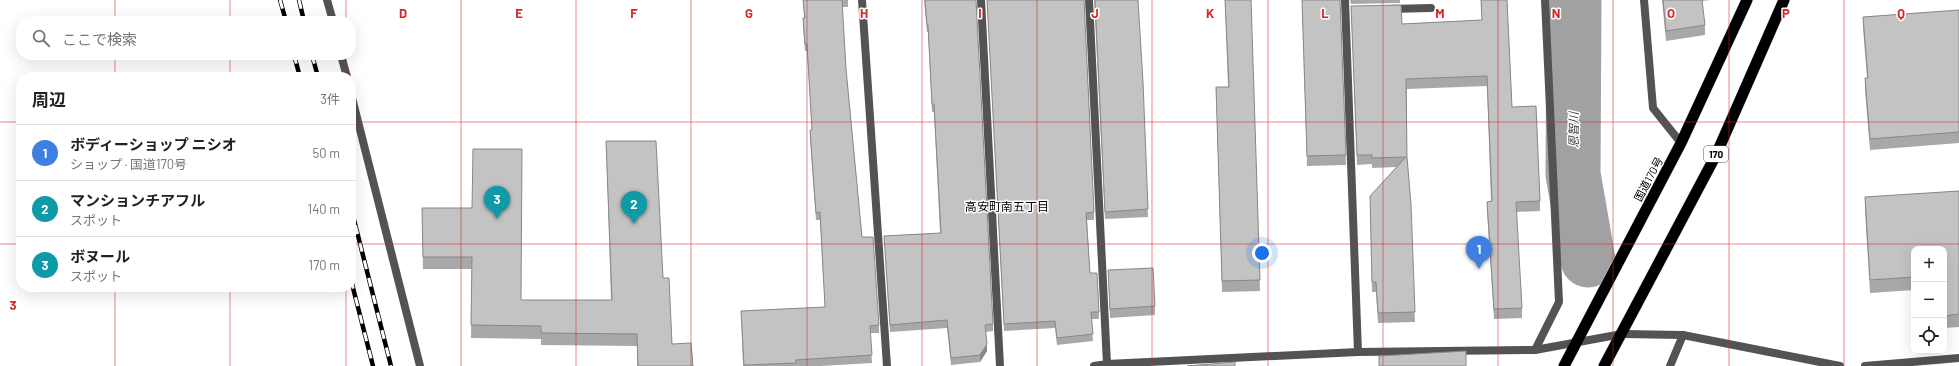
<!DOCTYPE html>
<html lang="ja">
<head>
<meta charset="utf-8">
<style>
  body { margin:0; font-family:Barlow,"Noto Sans JP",sans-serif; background:#f2f2f2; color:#222 }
  .controls { position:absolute; right:12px; bottom:12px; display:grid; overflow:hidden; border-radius:8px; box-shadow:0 4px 16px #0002 }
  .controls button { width:36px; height:36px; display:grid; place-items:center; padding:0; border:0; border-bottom:1px solid #e0e0e0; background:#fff; color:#222; font:20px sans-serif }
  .you { position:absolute; left:1262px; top:253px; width:14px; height:14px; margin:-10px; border:3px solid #fff; border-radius:50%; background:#1a73e8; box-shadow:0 0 0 6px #1a73e833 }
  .badge { display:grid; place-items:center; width:26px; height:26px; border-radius:50%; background:#111827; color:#fff; font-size:13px; font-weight:700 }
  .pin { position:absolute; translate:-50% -33px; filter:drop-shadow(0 1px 2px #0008) }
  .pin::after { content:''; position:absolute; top:21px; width:14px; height:12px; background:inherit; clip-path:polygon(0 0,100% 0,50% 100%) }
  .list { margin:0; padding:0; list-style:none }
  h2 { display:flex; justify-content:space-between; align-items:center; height:52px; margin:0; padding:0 16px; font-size:17px }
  h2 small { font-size:13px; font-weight:400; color:#767676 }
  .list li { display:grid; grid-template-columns:26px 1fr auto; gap:12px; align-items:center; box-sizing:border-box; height:56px; padding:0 16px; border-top:1px solid #e0e0e0 }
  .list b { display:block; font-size:15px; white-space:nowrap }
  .list p { margin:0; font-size:13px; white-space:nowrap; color:#767676 }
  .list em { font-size:13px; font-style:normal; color:#767676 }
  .icon { flex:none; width:22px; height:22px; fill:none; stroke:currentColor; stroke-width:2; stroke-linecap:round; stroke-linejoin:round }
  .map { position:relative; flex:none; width:1959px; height:366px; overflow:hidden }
  .search { position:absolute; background:#fff; box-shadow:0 4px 16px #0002; left:16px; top:16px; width:340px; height:44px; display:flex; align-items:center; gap:10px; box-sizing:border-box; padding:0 14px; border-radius:16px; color:#767676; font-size:15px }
  .panel { position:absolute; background:#fff; box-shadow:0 4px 16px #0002; left:16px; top:72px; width:340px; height:220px; border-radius:16px }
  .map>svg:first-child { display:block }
</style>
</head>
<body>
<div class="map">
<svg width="1959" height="366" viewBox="0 0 1959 366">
  <rect width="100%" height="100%" fill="#fff"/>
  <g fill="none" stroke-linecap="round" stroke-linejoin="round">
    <path stroke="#a1a1a1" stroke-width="55" d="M1574,0L1573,174L1588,260"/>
    <defs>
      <path id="trunk" d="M1564,366L1681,143L1747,0
        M1604,366L1716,155L1784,0"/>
    </defs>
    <use href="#trunk" stroke="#dbdbdb" stroke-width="12"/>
    <path stroke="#535353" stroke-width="8" d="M981,0L1000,366
      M1390,9L1431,8"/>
    <path stroke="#535353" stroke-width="8" d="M327,0L333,21
      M862,0L887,366
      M1089,0L1107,364
      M1345,0L1358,352
      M1644,0L1653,108L1681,143
      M341,55L347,77
      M351,94L420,366
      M1535,350L1559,302L1545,0
      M1094,366L1107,364L1358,352L1535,350L1622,334
      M1670,366L1683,335"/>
    <path stroke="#535353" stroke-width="8" d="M1622,334L1683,335L1840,366
      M1865,366L1959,358"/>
    <use href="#trunk" stroke="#000" stroke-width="11"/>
    <defs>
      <path id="rail" d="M280,0L286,21
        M299,0L304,21
        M294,55L300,77
        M312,55L318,77
        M351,208L391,366
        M351,280L373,366"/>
    </defs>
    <use href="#rail" stroke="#000" stroke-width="4.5"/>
    <use href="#rail" stroke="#fff" stroke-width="3" stroke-dasharray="9" stroke-linecap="butt"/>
  </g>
  <path fill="#a8a8a8" d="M803,0H848V7H842L846,69L862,237L879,325V333H870L872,363L821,366H743L741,311L825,307L820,220H816L814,194L810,137V130H812L807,51H805L803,25V18H804Z
    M924,0H976L993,324V331L986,332L987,351L980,362L951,365L947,328L890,332L884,236L940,233L934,112H932L928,32H927Z
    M987,0H1084L1094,212V220H1087L1090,273L1099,312V319H1091L1093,341L1057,345L1055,328L1004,331Z
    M1094,0H1138L1148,217L1105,219Z
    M1225,0H1251L1260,291L1222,292L1216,87H1228Z
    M1302,0H1340L1346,165L1307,166Z
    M1350,0H1400V3L1351,4Z
    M1481,0H1507L1512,107L1540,201V211L1516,212L1522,308V318L1494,319L1487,211V202L1491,201L1487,86L1407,89V157L1415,322L1378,323L1376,292H1372L1370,205L1397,167L1372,168V164L1357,165L1351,6L1402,24L1482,20Z
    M1662,0H1710L1702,1L1705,25V35L1666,41Z
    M1959,10V143L1870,150L1865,90V78H1867L1863,28V17Z
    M606,141L663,278L672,344L693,366H637V346L541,345V339L471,338L472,269H423L422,208L521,300H611Z
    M1959,191V327L1944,328V249H1914V290L1870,293L1865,210V197Z
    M1108,270L1155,306V315L1110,318Z"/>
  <path fill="#888" d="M987,344V351L980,362V355Z"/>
  <path fill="#c3c3c3" stroke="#888" d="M803,0H842L846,69L862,237H873L879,325L870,326L872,355L796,360V363L744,365L741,311L825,307L820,212L816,213L814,186L810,130H812L807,44H805L803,18H805Z
    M925,0H976L993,324L985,325L987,344L980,355L951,358L947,320L890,325L884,236L941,233L934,104H932L928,25H927Z
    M987,0H1084L1094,212L1086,213L1090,273H1097L1099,312H1091L1093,334L1057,338L1055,321L1004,324Z
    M1095,0H1138L1143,82L1148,209L1105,212Z
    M1225,0H1251L1260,280L1222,281L1216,87H1229Z
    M1302,0H1340L1346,155L1307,156Z
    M1481,0H1507L1512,107L1536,106L1540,201L1516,202L1522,308L1494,309L1487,202L1492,201L1487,76L1406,79L1407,157L1411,204L1415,312L1378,313L1376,282H1372L1370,196L1406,157L1372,158V155H1357L1351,6L1401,5L1402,24L1482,20Z
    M1663,0H1702L1705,25L1666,31Z
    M1959,10V132L1870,139L1865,78H1868L1863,17Z
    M606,141H656L663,278H669L672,344L691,343L693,366H638L637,334L541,333V326L471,325L472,257H423L422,208H472L473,149H522L521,300H612Z
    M1959,191V314L1944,316V249H1914V277L1870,280L1865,197Z
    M1153,268L1155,306L1110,309L1108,270Z
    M1466,351V366H1379V356Z
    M1235,362V366H1187Z"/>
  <path fill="none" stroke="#d62828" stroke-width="1" stroke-opacity="0.55" d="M115,0V21M230,0V21M346,0V21M461,0V366M576,0V366M691,0V366M807,0V366M922,0V366M1037,0V366M1152,0V366M1268,0V366M1383,0V366M1498,0V366M1613,0V366M1729,0V366M1844,0V366M115,55V77M230,55V77M346,55V77M0,122H21M351,122H1959M0,244H21M351,244H1959M115,287V366M230,287V366M346,287V366"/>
  <g text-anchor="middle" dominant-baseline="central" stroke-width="3" stroke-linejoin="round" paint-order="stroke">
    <rect fill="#fff" stroke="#4c4c4c" stroke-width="1" x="1704" y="146" width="24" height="16" rx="3"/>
    <g font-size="10" font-weight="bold" fill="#000">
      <text x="1716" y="154">170</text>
    </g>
    <g font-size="11" fill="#000" stroke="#fff">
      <text transform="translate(1648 179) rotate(-62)">国道170号</text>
    </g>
    <g font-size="12" font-style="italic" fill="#424242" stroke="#fff">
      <text transform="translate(1573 130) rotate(-90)">恩智川</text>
    </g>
    <g font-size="12" fill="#000" stroke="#fff">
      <text x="1007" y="206">高安町南五丁目</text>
    </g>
  </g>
  <g font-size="13" text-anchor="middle" font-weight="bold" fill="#d62828" stroke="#fff" stroke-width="3" stroke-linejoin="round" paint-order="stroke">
    <text x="403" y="18">D</text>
    <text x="519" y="18">E</text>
    <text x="634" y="18">F</text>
    <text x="749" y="18">G</text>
    <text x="864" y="18">H</text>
    <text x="980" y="18">I</text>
    <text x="1095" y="18">J</text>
    <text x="1210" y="18">K</text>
    <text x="1325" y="18">L</text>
    <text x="1440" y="18">M</text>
    <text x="1556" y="18">N</text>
    <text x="1671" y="18">O</text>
    <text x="1786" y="18">P</text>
    <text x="1901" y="18">Q</text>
    <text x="13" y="310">3</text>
  </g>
</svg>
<div class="controls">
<button>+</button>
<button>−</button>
<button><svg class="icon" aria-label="locate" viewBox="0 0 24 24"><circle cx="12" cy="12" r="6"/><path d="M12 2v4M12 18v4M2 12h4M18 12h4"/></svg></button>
</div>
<div class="you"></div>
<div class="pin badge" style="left:1479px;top:269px;background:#3f7fe0">1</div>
<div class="pin badge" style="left:634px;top:224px;background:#0f9aa8">2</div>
<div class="pin badge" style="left:497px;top:219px;background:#0f9aa8">3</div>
<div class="search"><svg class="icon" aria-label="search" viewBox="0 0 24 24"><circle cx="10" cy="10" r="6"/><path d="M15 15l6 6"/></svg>ここで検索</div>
<section class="panel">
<h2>周辺<small>3件</small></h2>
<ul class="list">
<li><span class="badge" style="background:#3f7fe0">1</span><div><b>ボディーショップ ニシオ</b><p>ショップ · 国道170号</p></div><em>50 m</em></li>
<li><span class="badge" style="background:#0f9aa8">2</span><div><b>マンションチアフル</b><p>スポット</p></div><em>140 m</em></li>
<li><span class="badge" style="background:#0f9aa8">3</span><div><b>ボヌール</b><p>スポット</p></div><em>170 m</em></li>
</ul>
</section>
</div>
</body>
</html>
